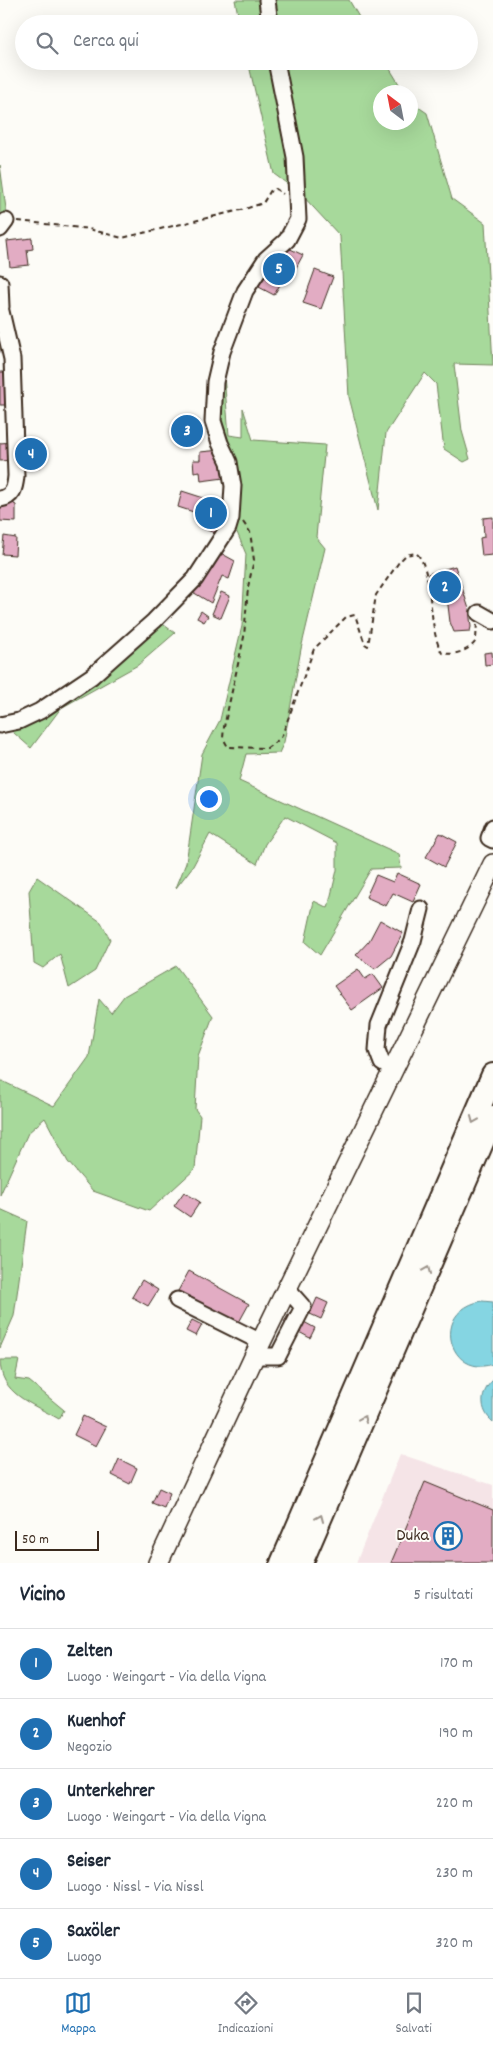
<!DOCTYPE html>
<html lang="it">
<head>
<meta charset="utf-8">
<style>
  body { margin:0; font-family:Dekko,sans-serif; background:#f6f6f7; color:#1f2937 }
  .compass { position:absolute; left:373px; top:85px; width:45px; height:45px; border-radius:50%; background:#fff; box-shadow:0 5px 20px #0002; rotate:328deg }
  .scale { position:absolute; left:15px; bottom:12px; width:84px; box-sizing:border-box; padding-left:5px; border:2px solid #3b2a1e; border-top:0; font-size:14px; line-height:18px; white-space:nowrap; color:#3b2a1e; -webkit-text-stroke:4px #fdfcf7; paint-order:stroke }
  .you { position:absolute; left:208px; top:798px; width:18px; height:18px; margin:-12px; border:4px solid #fff; border-radius:50%; background:#1a73e8; box-shadow:0 0 0 8px #1a73e833 }
  .badge { display:grid; place-items:center; width:32px; height:32px; border-radius:50%; background:#1f6fb2; color:#fff; font-size:16px; font-weight:700 }
  .pin { position:absolute; translate:-50% -50%; border:2px solid #fff; box-shadow:0 1px 5px #0006 }
  .list { margin:0; padding:0; list-style:none }
  h2 { display:flex; justify-content:space-between; align-items:center; height:65px; margin:0; padding:0 20px; font-size:21px }
  h2 small { font-size:16px; font-weight:400; color:#747a83 }
  .list li { display:grid; grid-template-columns:32px 1fr auto; gap:15px; align-items:center; box-sizing:border-box; height:70px; padding:0 20px; border-top:1px solid #e0e1e3 }
  .list b { display:block; font-size:19px; white-space:nowrap }
  .list p { margin:0; font-size:16px; white-space:nowrap; color:#747a83 }
  .list em { font-size:16px; font-style:normal; color:#747a83 }
  .icon { flex:none; width:28px; height:28px; fill:none; stroke:currentColor; stroke-width:2; stroke-linecap:round; stroke-linejoin:round }
  .map { position:relative; flex:none; width:493px; height:1563px; overflow:hidden }
  .search { position:absolute; background:#fff; box-shadow:0 5px 20px #0002; left:15px; right:15px; top:15px; height:55px; display:flex; align-items:center; gap:12px; box-sizing:border-box; padding:0 18px; border-radius:28px; color:#747a83; font-size:19px }
  .sheet { height:415px; background:#fff }
  nav { display:flex; justify-content:space-around; align-items:center; box-sizing:border-box; height:70px; border-top:1px solid #e0e1e3; background:#fff; font-size:14px; color:#747a83 }
  nav a { display:grid; justify-items:center; gap:2px }
  nav .on { color:#1f6fb2 }
  .map>svg:first-child { display:block }
</style>
</head>
<body>
<div class="map">
<svg width="493" height="1563" viewBox="0 0 493 1563">
  <rect width="100%" height="100%" fill="#fdfcf7"/>
  <filter id="ink" filterUnits="userSpaceOnUse"><feTurbulence type="fractalNoise" baseFrequency=".02" numOctaves="2"/><feDisplacementMap in="SourceGraphic" scale="10" xChannelSelector="R" yChannelSelector="G"/><feConvolveMatrix kernelMatrix="1 2 1 2 8 2 1 2 1" color-interpolation-filters="sRGB"/></filter>
  <g filter="url(#ink)">
    <path fill="#f5e4e7" d="M400,1454L493,1485V1563H356Z"/>
    <path fill="#a7d99b" stroke="#71825c" d="M235,0H349L363,24H240Z
      M248,61H385L404,92H380V122H410L411,102L427,113L452,199L485,223L493,365L454,364L462,431L470,459L464,462L444,449L436,384L425,373L386,433L378,510L349,397L340,236L301,194L274,174Z
      M0,165L7,216L0,229Z
      M222,352L229,435L243,437V408L253,440L325,445L316,537L325,548L301,649L284,742L279,753L246,754L239,781L399,854L401,868L371,869L320,955L305,942L314,901L328,908L337,870V843L285,816L265,844L257,864L210,834L193,866L176,888L186,863L202,754L220,720L242,626L246,554L231,518L220,443Z
      M153,617L175,633L138,665L61,708L31,748L6,726L84,678Z
      M37,877L101,922L110,939L95,971L69,988L60,954L43,968L34,963L29,891Z
      M176,966L213,1016L198,1056L195,1109L200,1116L195,1169L149,1211L93,1191L68,1162L45,1118L28,1133L0,1195V1080L54,1106L89,1057L99,999L111,1013L124,996Z
      M0,1209L27,1221L14,1316L0,1348Z
      M0,1360H19L15,1379L29,1381L64,1410L59,1419C31,1403 0,1394 0,1360Z"/>
    <path fill="#85d5e2" stroke="#679194" d="M482,1301L493,1302V1364C450,1379 429,1311 482,1301Z
      M493,1380V1422C479,1410 480,1392 493,1380Z"/>
    <path fill="#e2acc3" stroke="#3b2a1e" d="M32,238L33,249L27,250L29,265L10,267L7,241Z
      M284,246L303,255L291,277L285,276L274,295L255,285Z
      M315,270L333,277L321,309L303,303Z
      M0,372H9L6,405H0Z
      M177,419L198,420V443L177,442Z
      M32,438L34,453L38,452L39,468L24,470L21,440Z
      M12,442L13,460L0,461V443Z
      M221,450L224,478L201,481L200,471L194,472L193,460H200V452Z
      M182,491L210,500V507L226,510L220,535L202,528L206,516L178,507Z
      M13,500L14,504L16,505V522L0,521V505Z
      M493,517V555L482,556L480,538L484,537L483,518Z
      M4,536L16,538L15,555L2,554Z
      M217,551L235,561L229,579L222,576L211,603L191,591Z
      M455,566L469,609L471,627L470,631L454,632L450,622L447,597L433,599L428,574Z
      M221,592L230,596L221,618L212,614Z
      M201,611L208,616L204,622L197,618Z
      M492,652L493,664L485,665L484,653Z
      M440,833L457,842L444,867L426,857Z
      M397,873L421,884L413,902L393,893L386,906L366,897L376,875L393,882Z
      M380,920L403,933L391,956L375,969L356,955L369,941Z
      M358,969L365,979L373,974L383,988L352,1010L334,986Z
      M184,1192L200,1202L190,1217L174,1206Z
      M189,1271L249,1304L238,1324L178,1291Z
      M142,1280L158,1290L148,1306L132,1297Z
      M317,1298L328,1303L321,1319L310,1314Z
      M290,1312L301,1318L295,1328L284,1322Z
      M192,1320L202,1325L196,1336L186,1331Z
      M304,1322L315,1328L310,1338L299,1332Z
      M83,1416L106,1427L96,1446L74,1435Z
      M119,1459L137,1468L130,1484L112,1475Z
      M425,1482L493,1510V1563H391Z
      M159,1488L170,1493L164,1508L152,1503Z"/>
    <g fill="none" stroke-linecap="round" stroke-linejoin="round">
      <defs>
        <path id="minor" d="M267,0L270,24
          M0,229L6,221
          M0,283L1,307
          M0,307L12,359L16,476C15,488 13,497 0,499
          M479,613L493,621
          M0,725L19,721L40,711L92,676L154,621L195,579L228,528L231,518L233,486L229,462L220,443L213,421L215,382L222,352L245,291L266,259L287,240L298,219L295,157L276,61
          M493,827L489,838L493,840
          M393,1070L382,1063L377,1050L379,1025L413,941L421,909
          M177,1300L261,1342
          M254,1356H278L303,1307L287,1289"/>
        <path id="major" d="M158,1563L261,1342L493,864"/>
        <path id="highway" d="M282,1563L493,1075
          M301,1563L493,1117"/>
      </defs>
      <use href="#minor" stroke="#3b2a1e" stroke-width="19"/>
      <use href="#major" stroke="#3b2a1e" stroke-width="22"/>
      <use href="#highway" stroke="#3b2a1e" stroke-width="26"/>
      <path stroke="#3b2a1e" stroke-width="2" stroke-dasharray="5 4" stroke-linecap="butt" d="M18,221L89,229L122,238L245,209L263,203L271,190L276,189L283,194
        M243,522L250,532L254,560L248,587L244,637L224,727L223,738L228,747L267,748L281,738L314,649L346,617L355,615L365,644L368,646L376,595L399,562L406,555L416,553C434,568 427,628 442,653C452,656 469,651 475,642C477,637 476,630 477,625"/>
      <use href="#minor" stroke="#fdfcf7" stroke-width="15"/>
      <use href="#major" stroke="#fdfcf7" stroke-width="19"/>
      <use href="#highway" stroke="#fdfcf7" stroke-width="22"/>
    </g>
    <defs><path id="oneway-chevron" d="M-2-3.5L2.5 0L-2 3.5" fill="none" stroke-width="1.6" stroke-linecap="round" stroke-linejoin="round" transform="scale(1.25)"/></defs>
    <g stroke="#9c938a">
      <use href="#oneway-chevron" transform="translate(474 1120) rotate(113)"/>
      <use href="#oneway-chevron" transform="translate(427 1270) rotate(-67)"/>
      <use href="#oneway-chevron" transform="translate(363 1419) rotate(-67)"/>
      <use href="#oneway-chevron" transform="translate(320 1518) rotate(-67)"/>
    </g>
  </g>
  <defs>
    <symbol id="building-ring" viewBox="-11 -11 22 22"><circle r="9.5" fill="#fdfcf7" stroke="#1f6fb2" stroke-width="1.5"/><path d="M-4-6H4V6H1V3H-1V6H-4ZM-2.5-4.3h1.7v1.8h-1.7ZM.8-4.3h1.7v1.8H.8ZM-2.5-1h1.7V.8h-1.7ZM.8-1h1.7V.8H.8Z" fill="#1f6fb2"/></symbol>
  </defs>
  <g fill-rule="evenodd">
    <use href="#building-ring" x="432" y="1520" width="32" height="32"/>
  </g>
  <g text-anchor="middle" dominant-baseline="central" stroke-width="4" stroke-linejoin="round" paint-order="stroke">
    <g font-size="18" fill="#3b2a1e" stroke="#fdfcf7" text-anchor="end">
      <text x="429" y="1536">Duka</text>
    </g>
  </g>
</svg>
<svg class="compass" viewBox="-18 -18 36 36"><path d="M0-13l5 13h-10z" fill="#e53935"/><path d="M0 13l5-13h-10z" fill="#747a83"/></svg>
<div class="scale">50 m</div>
<div class="you"></div>
<div class="pin badge" style="left:211px;top:513px">1</div>
<div class="pin badge" style="left:445px;top:587px">2</div>
<div class="pin badge" style="left:187px;top:431px">3</div>
<div class="pin badge" style="left:31px;top:454px">4</div>
<div class="pin badge" style="left:279px;top:269px">5</div>
<div class="search"><svg class="icon" aria-label="search" viewBox="0 0 24 24"><circle cx="10" cy="10" r="6"/><path d="M15 15l6 6"/></svg>Cerca qui</div>
</div>
<section class="sheet">
<h2>Vicino<small>5 risultati</small></h2>
<ul class="list">
<li><span class="badge">1</span><div><b>Zelten</b><p>Luogo · Weingart - Via della Vigna</p></div><em>170 m</em></li>
<li><span class="badge">2</span><div><b>Kuenhof</b><p>Negozio</p></div><em>190 m</em></li>
<li><span class="badge">3</span><div><b>Unterkehrer</b><p>Luogo · Weingart - Via della Vigna</p></div><em>220 m</em></li>
<li><span class="badge">4</span><div><b>Seiser</b><p>Luogo · Nissl - Via Nissl</p></div><em>230 m</em></li>
<li><span class="badge">5</span><div><b>Saxöler</b><p>Luogo</p></div><em>320 m</em></li>
</ul>
</section>
<nav>
<a class="on"><svg class="icon" aria-label="map" viewBox="0 0 24 24"><path d="M3 6l6-2 6 2 6-2v14l-6 2-6-2-6 2zM9 4v14M15 6v14"/></svg>Mappa</a>
<a><svg class="icon" aria-label="directions" viewBox="0 0 24 24"><path d="M12 3l9 9-9 9-9-9zM9 14v-3h6M13 9l2 2-2 2"/></svg>Indicazioni</a>
<a><svg class="icon" aria-label="saved" viewBox="0 0 24 24"><path d="M7 4h10v16l-5-4-5 4z"/></svg>Salvati</a>
</nav>
</body>
</html>
